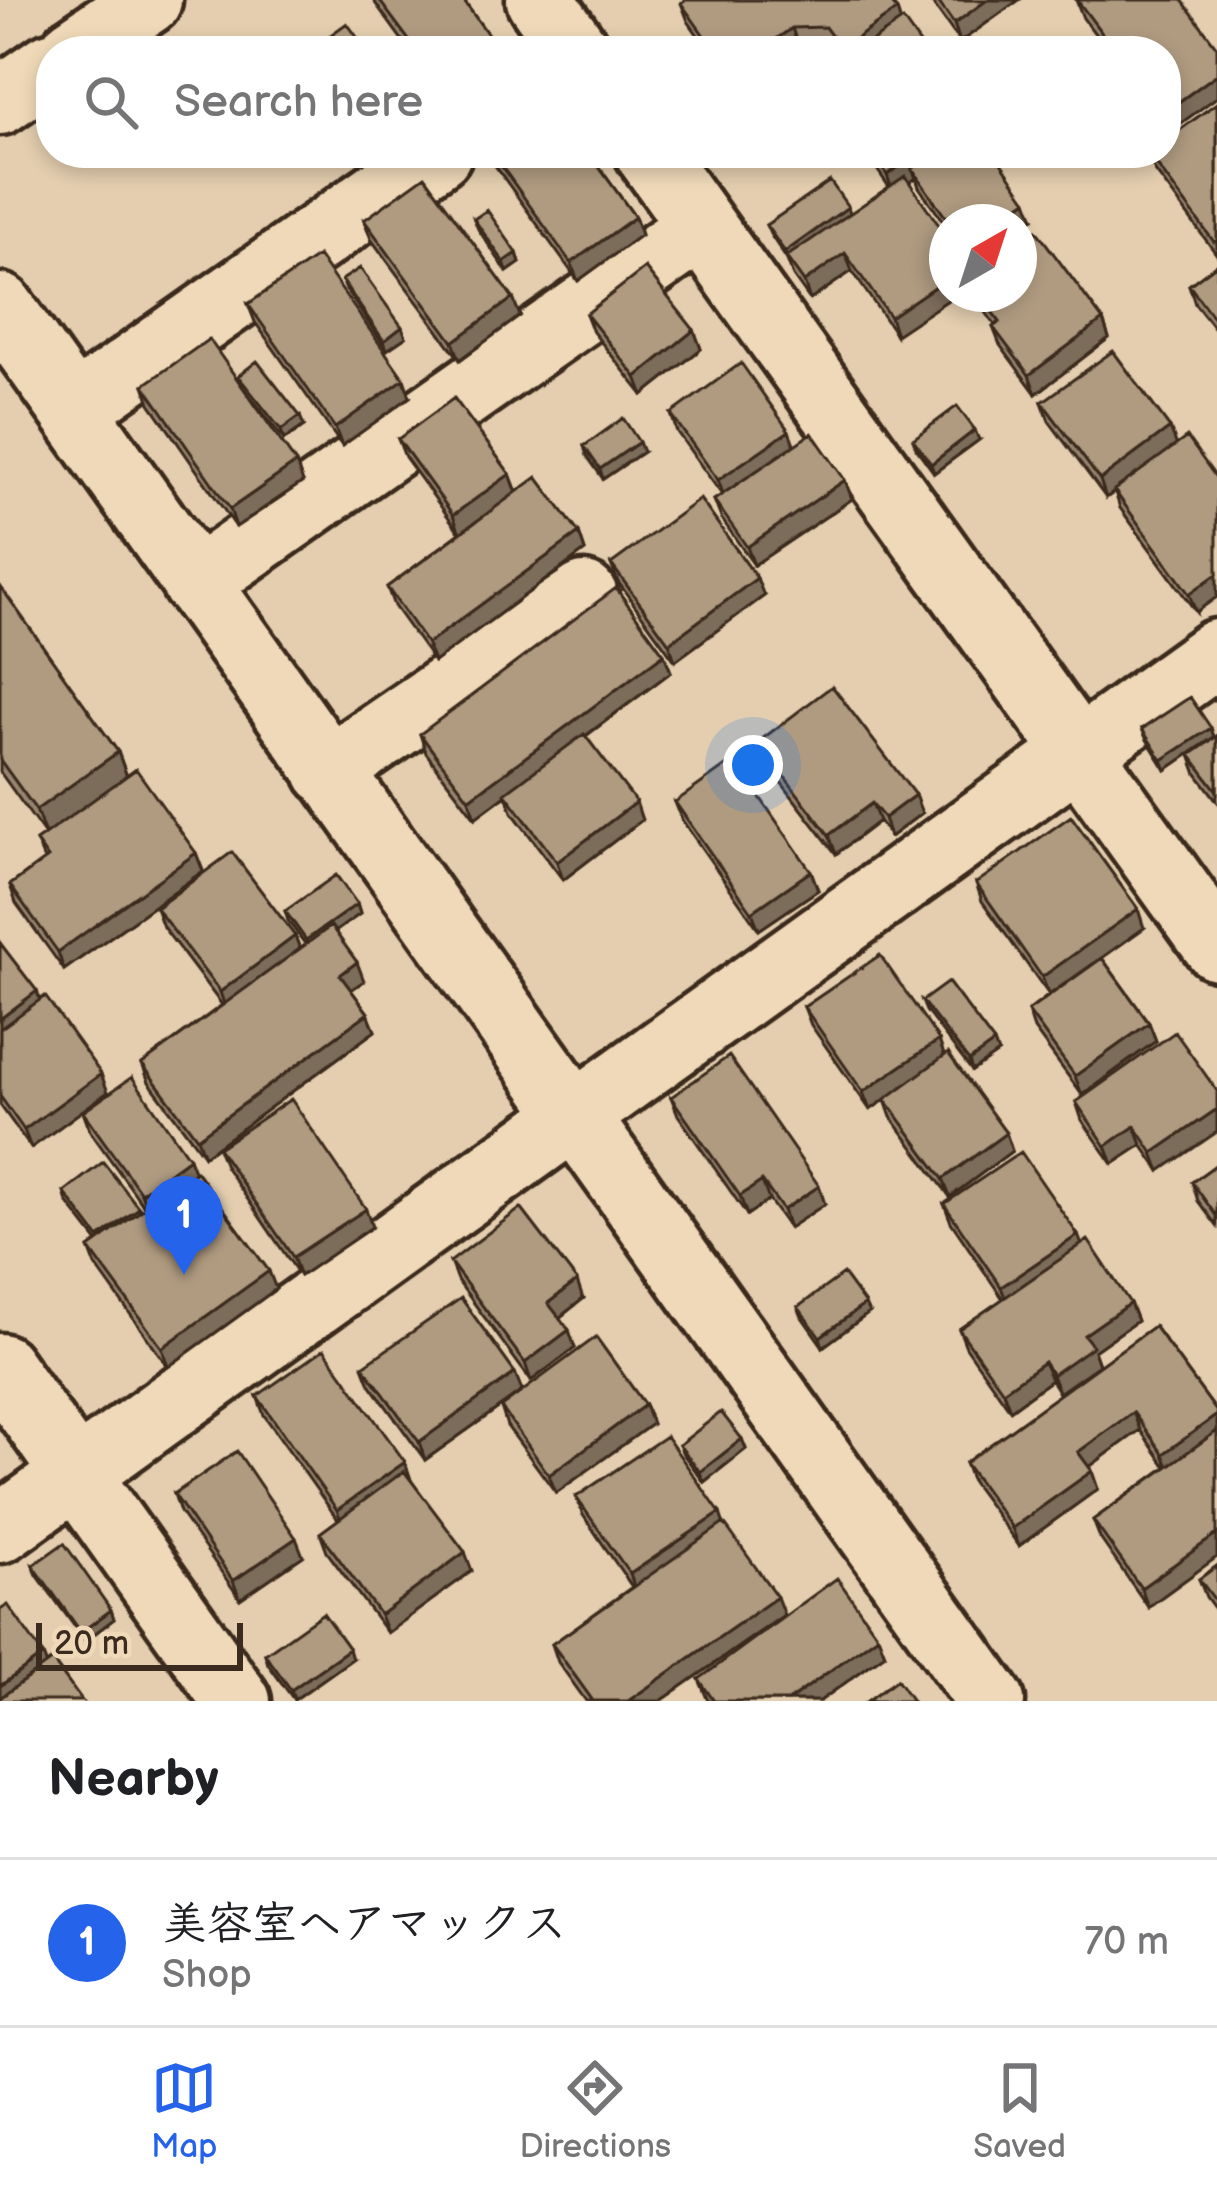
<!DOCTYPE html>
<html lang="en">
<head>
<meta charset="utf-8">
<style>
  body { margin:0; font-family:"Balsamiq Sans","Klee One",sans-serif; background:#f2f2f2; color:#202124 }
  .compass { position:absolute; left:929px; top:204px; width:108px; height:108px; border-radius:50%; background:#fff; box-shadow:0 6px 18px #0003; rotate:39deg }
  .scale { position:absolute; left:36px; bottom:30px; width:207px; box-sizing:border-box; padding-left:12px; border:6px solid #3b2a1e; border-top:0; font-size:33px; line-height:42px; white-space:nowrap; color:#3b2a1e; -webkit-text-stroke:9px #efd9b8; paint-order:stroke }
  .you { position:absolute; left:753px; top:765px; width:42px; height:42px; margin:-30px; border:9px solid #fff; border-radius:50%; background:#1a73e8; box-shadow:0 0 0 18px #1a73e833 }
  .badge { display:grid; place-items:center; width:78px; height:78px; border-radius:50%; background:#2563eb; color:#fff; font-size:39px; font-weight:700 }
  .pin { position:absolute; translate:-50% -99px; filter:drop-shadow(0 3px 6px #0008) }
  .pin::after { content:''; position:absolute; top:63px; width:42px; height:36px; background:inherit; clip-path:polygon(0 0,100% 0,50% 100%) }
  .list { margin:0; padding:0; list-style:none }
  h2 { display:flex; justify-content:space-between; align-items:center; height:156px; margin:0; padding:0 48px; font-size:51px }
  h2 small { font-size:39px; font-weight:400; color:#757577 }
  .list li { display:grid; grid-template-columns:78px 1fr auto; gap:36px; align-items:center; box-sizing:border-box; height:168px; padding:0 48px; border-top:3px solid #e0e0e0 }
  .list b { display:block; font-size:45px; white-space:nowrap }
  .list p { margin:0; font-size:39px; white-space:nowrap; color:#757577 }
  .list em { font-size:39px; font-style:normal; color:#757577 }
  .icon { flex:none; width:66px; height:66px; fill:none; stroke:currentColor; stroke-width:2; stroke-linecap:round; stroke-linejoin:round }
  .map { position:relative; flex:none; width:1217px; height:1701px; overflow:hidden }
  .search { position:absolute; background:#fff; box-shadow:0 6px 18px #0003; left:36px; right:36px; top:36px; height:132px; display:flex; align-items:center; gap:30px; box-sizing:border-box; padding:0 42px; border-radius:48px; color:#757577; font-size:45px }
  .sheet { height:324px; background:#fff }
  nav { display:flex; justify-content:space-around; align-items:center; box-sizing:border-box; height:168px; border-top:3px solid #e0e0e0; background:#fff; font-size:33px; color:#757577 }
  nav a { display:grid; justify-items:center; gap:6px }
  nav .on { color:#2563eb }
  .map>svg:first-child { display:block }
</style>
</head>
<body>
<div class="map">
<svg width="1217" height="1701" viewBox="0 0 1217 1701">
  <rect width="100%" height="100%" fill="#e4ceaf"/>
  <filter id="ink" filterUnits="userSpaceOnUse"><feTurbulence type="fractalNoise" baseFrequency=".00833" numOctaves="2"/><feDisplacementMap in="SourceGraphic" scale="24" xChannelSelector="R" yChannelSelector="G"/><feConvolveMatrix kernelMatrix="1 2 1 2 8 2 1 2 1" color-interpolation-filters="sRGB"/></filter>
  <g filter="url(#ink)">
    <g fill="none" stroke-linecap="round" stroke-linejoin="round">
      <defs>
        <path id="minor" d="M540,0L576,51
          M74,51L148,0
          M0,101L51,66
          M649,153L1217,946
          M0,307L991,1701
          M73,410L438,153
          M195,583L701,227
          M328,771L584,596
          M0,1367L237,1701
          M0,1529L1217,653"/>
      </defs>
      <use href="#minor" stroke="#3b2a1e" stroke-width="75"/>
      <use href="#minor" stroke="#efd9b8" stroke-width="66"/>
    </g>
    <path fill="#97856f" stroke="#3b2a1e" stroke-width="3" d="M373,0H463L500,51H410Z
      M930,0H1019L960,42Z
      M1076,0H1182L1169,132L1166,128V51H1108L1083,18Z
      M681,3L901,22L925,51H836L832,45L798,46L792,51H709L688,21Z
      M1217,103V255L1155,171L1148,153Z
      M486,153H589L635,217L641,235L578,281Z
      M866,153H994L1034,218L1019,222H947V227L919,187L916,178L909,182L896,335L852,271L810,300L793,276L787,260L770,234L766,225L848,207L850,214L889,187Z
      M474,219L517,253L520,263L507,272L478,229Z
      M364,220L520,316L460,360L371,239Z
      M1217,264V332L1195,304L1189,285Z
      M342,280L406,337L387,350L346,290Z
      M973,294L1103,320L1109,338L1036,394L1000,345L993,327L995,325Z
      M248,304L410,397L342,446L255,322Z
      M586,314L694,330L701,349L643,395L593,332Z
      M238,376L304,426L284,440L243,387L303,482L236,527L150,403L144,385H242Z
      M1042,402L1170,428L1176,445L1196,612L1120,508L1115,492L1106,498L1049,421Z
      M671,414L794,445L852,499L754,565L721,518L714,500L722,495L677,432Z
      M398,439L510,474L517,492L579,533L585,551L434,662L394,606L387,587L460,533L405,457Z
      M913,439L979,440L934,473L916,448Z
      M584,446L643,452L603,479L587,456Z
      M611,564L764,596L675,661L618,582Z
      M0,586L118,752L127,776L196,853L203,871L64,970L16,903L10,885L44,860L36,841L45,835L0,772Z
      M664,654L671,672L586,736L642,820L563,880L512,812L506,795L475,818L426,753L420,734Z
      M1211,728L1214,737L1166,770L1146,738L1142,729Z
      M1217,736V801L1197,774L1190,755Z
      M758,742L922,813L890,837L879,821L836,854L764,760Z
      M675,802L811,871L818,890L759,930L682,820Z
      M976,883L1144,928L1102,958L1149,1023L1156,1041L1082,1095L1034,1029L1028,1011L1049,995L982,901Z
      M357,904L360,914L335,932L364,981L351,990L368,1013L375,1031L204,1156L149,1082L142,1064L222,1005L163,927L156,908L295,936L300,949L306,945L288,921L285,911Z
      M0,943L108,1092L31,1148L0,1105Z
      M922,1001L998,1053L972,1071L926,1011Z
      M804,1007L944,1056L1006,1133L1012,1151L950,1197L891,1117L885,1100L870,1110L811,1025Z
      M1217,1091L1160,1171L1142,1145L1113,1164L1082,1120L1076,1102Z
      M671,1097L825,1204L789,1228L769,1200L747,1215L678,1115Z
      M83,1112L194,1172L276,1289L168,1367L96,1266L89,1248L98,1242L67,1202L64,1192L139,1208L140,1211L145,1208L90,1131Z
      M218,1148L372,1227L300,1276L225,1166Z
      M1217,1164V1226L1198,1201L1192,1182Z
      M944,1204L1081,1244L1130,1303L1137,1321L1094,1351L1099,1365L1059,1393L1051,1380L1010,1410L966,1347L959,1329L1003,1299L951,1222Z
      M450,1262L583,1299L559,1318L575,1348L531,1381L457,1280Z
      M798,1307L869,1313L823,1347L802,1317Z
      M1154,1326L1217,1412L1148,1607L1100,1538L1093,1520L1166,1467L1140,1430L1089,1467L1098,1489L1019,1546L972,1482L965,1463Z
      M363,1366L515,1373L522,1391L425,1460L370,1384Z
      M257,1396L405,1462L411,1480L472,1571L387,1633L327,1552L320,1533L338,1520L264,1415Z
      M645,1405L652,1424L556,1493L507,1426L501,1407Z
      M742,1439L746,1449L704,1482L683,1454L679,1445Z
      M174,1494L303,1556L240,1599L180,1512Z
      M576,1497L723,1523L784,1615L661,1701H586L558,1662L552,1644L632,1587L583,1515Z
      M33,1565L111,1610L114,1619L85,1641L37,1575Z
      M1217,1566V1612L1206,1597L1199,1579Z
      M878,1636L885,1654L820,1701H708L699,1679Z
      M265,1654L352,1659L294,1700L268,1664Z"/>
    <path fill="#7b6c5a" stroke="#3b2a1e" stroke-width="3" d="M987,0H1019L960,42L954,24Z
      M897,10L903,29L871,51H842L841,49Z
      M792,28L798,46L792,51H759Z
      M1217,74V97L1169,132L1166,124V111Z
      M919,153H952L912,169L916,178L893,193L887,175Z
      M1027,200L1034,218L1019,228V222H995Z
      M848,207L851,217L788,261L785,252Z
      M635,217L641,235L578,281L571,263Z
      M517,253L520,263L507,272L504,262Z
      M845,253L852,271L810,300L804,282Z
      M947,278V294H957L896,335L890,317Z
      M513,298L520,316L460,360L453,342Z
      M1103,320L1109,338L1036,394L1029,375Z
      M402,327L406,337L387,350L384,341Z
      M694,330L701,349L643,395L636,377Z
      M404,379L410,397L342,446L335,428Z
      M300,416L304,426L284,440L281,430Z
      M1170,428L1177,446L1106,498L1100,480Z
      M975,430L979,440L934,473L931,464Z
      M789,431L796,449L725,499L718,480Z
      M639,442L643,452L603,479L600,469Z
      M296,463L303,482L236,527L230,509Z
      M510,474L517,493L460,533L453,515Z
      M845,480L852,499L754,565L747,547Z
      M579,533L585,551L434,662L427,644Z
      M1217,574V597L1196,612L1189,594Z
      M757,578L764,596L675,661L669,643Z
      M664,654L671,672L475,818L469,799Z
      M1211,728L1214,737L1166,770L1162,760Z
      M118,752L127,777L45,835L36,810Z
      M915,795L922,813L890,837L884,818Z
      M636,802L642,820L563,880L557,862Z
      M872,803L879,821L836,854L829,835Z
      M196,853L203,871L64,970L58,952Z
      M811,871L818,890L759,930L752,912Z
      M357,904L360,914L309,950L306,940Z
      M1138,909L1144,928L1049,995L1042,977Z
      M295,936L302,954L226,1010L220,992Z
      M357,962L364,981L346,993L340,975Z
      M37,991L43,1010L0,1042V1019Z
      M368,1013L375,1031L204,1156L197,1138Z
      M1149,1023L1156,1041L1082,1095L1075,1076Z
      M939,1040L945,1058L870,1110L863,1092Z
      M994,1043L998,1053L972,1071L969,1061Z
      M101,1074L108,1092L31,1148L24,1130Z
      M1217,1109V1132L1160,1171L1153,1153Z
      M1135,1126L1142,1145L1113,1164L1106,1146Z
      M1006,1133L1012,1151L950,1197L943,1179Z
      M189,1158L196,1176L148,1212L141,1193Z
      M762,1181L769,1200L747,1215L740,1196Z
      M819,1186L825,1204L789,1228L783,1210Z
      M366,1209L372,1227L300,1276L293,1257Z
      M1078,1235L1085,1253L1008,1305L1001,1287Z
      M269,1271L276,1289L168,1367L162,1348Z
      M577,1281L583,1299L555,1321L548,1303Z
      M1130,1303L1137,1321L1094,1351L1099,1365L1059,1393L1052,1375L1084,1335Z
      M865,1304L869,1313L823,1347L820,1337Z
      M569,1330L575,1348L531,1381L525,1363Z
      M1044,1362L1051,1380L1010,1410L1003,1391Z
      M515,1373L522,1391L425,1460L419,1442Z
      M645,1405L652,1424L556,1493L549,1475Z
      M1133,1412L1140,1430L1085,1470L1078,1452Z
      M1217,1415V1438L1170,1472L1163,1454Z
      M742,1439L746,1449L704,1482L700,1472Z
      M405,1462L411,1480L344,1529L337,1510Z
      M1092,1471L1098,1489L1019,1546L1012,1528Z
      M720,1513L726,1531L636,1593L630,1574Z
      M1217,1534V1557L1148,1607L1141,1588Z
      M296,1538L303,1556L240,1599L233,1581Z
      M465,1552L472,1571L387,1633L380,1615Z
      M777,1597L784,1615L661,1701H628Z
      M111,1610L114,1619L85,1641L81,1632Z
      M878,1636L885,1654L820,1701H788Z
      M349,1649L352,1659L294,1700L291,1690Z
      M43,1655L50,1673L0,1701V1686Z"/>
    <path fill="#b09b81" stroke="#3b2a1e" stroke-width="3" d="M379,0H463L500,51H417Z
      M685,0H889L897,10L841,49L825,27L792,28L759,51H715L681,3Z
      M937,0H987L954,24Z
      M1077,0H1182L1217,47V74L1166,111V51H1115Z
      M903,20L925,51H858Z
      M347,23L367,51H340L329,36Z
      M1217,103V240L1214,242L1148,153H1166V140Z
      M492,153H589L635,217L571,263Z
      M872,153H919L887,175Z
      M935,153H994L1027,200L995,222H949L912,169Z
      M425,176L513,298L453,342L364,220Z
      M905,176L947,237V278L890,317L845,253L804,282L786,257Z
      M830,181L848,207L785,252L766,225Z
      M487,210L517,253L504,262L474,219Z
      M1036,230L1103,320L1029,375L993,327L1000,322L978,294H1019V243Z
      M318,256L404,379L335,428L248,304Z
      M1217,264V323L1189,285Z
      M360,268L402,327L384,341L342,280Z
      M645,268L694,330L636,377L586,314Z
      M209,339L296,463L230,509L144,385Z
      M1113,351L1170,428L1100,480L1042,402Z
      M257,361L300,416L281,430L238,376Z
      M741,363L789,431L718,480L671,414Z
      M454,398L510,474L453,515L398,439Z
      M957,406L975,430L931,464L913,439Z
      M623,418L639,442L600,469L584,446Z
      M812,433L845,480L747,547L714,500Z
      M1187,437L1217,479V574L1189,594L1114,490Z
      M537,477L579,533L427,644L387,587Z
      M700,499L757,578L669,643L611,564Z
      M0,586L118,752L36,810L0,760Z
      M616,588L664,654L469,799L420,734Z
      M832,686L915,795L884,818L872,803L829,835L758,742Z
      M1190,697L1211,728L1162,760L1142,729Z
      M584,734L636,802L557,862L505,793Z
      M1217,736V791L1190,755Z
      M734,760L811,871L752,912L675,802Z
      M136,769L196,853L58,952L10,885L48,858L36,841Z
      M1071,816L1138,909L1042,977L976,883Z
      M232,852L295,936L220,992L156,908Z
      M336,875L357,904L306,940L285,911Z
      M331,926L357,962L340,975L368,1013L197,1138L142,1064Z
      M0,943L37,991L0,1019Z
      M880,955L939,1040L863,1092L804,1007Z
      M1102,958L1149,1023L1075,1076L1028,1011Z
      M948,982L994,1043L969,1061L922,1001Z
      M45,996L101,1074L24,1130L0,1096V1029Z
      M1175,1032L1217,1091V1109L1153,1153L1135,1126L1106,1146L1076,1102Z
      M948,1053L1006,1133L943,1179L885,1099Z
      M729,1056L819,1186L783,1210L762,1181L740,1196L671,1097Z
      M132,1077L189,1158L141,1193L83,1112Z
      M291,1099L366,1209L293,1257L218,1148Z
      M1021,1152L1078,1235L1001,1287L944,1204Z
      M103,1162L139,1208L99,1238L64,1192Z
      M1217,1164V1217L1192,1182Z
      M196,1171L269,1271L162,1348L89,1248Z
      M521,1208L577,1281L548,1303L569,1330L525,1363L450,1262Z
      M1088,1240L1130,1303L1084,1335L1093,1346L1052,1375L1044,1362L1003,1391L959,1329Z
      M843,1274L865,1304L820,1337L798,1307Z
      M461,1298L515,1373L419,1442L363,1366Z
      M1154,1326L1217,1412V1415L1163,1454L1133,1412L1078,1452L1092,1471L1012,1528L965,1463Z
      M596,1337L645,1405L549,1475L501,1407Z
      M324,1349L405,1462L337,1510L257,1396Z
      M721,1412L742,1439L700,1472L679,1445Z
      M1217,1431V1534L1141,1588L1093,1520Z
      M666,1436L720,1513L630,1574L576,1497Z
      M237,1451L296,1538L233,1581L174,1494Z
      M404,1471L465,1552L380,1615L320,1533Z
      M724,1523L777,1597L628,1701H593L552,1644Z
      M64,1543L111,1610L81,1632L33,1565Z
      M1217,1566V1603L1199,1579Z
      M837,1578L878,1636L788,1701H714L699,1679Z
      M8,1605L43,1655L0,1686V1610Z
      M323,1613L349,1649L291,1690L265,1654Z
      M52,1660L82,1701H0V1698Z
      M897,1679L912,1701H867Z"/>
  </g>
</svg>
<svg class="compass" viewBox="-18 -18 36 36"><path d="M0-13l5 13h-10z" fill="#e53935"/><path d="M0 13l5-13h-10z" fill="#757577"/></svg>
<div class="scale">20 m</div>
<div class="you"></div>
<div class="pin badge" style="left:184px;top:1275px">1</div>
<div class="search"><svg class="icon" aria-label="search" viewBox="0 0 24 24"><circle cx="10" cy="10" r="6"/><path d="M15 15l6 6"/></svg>Search here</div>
</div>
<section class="sheet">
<h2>Nearby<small></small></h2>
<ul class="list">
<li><span class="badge">1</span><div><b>美容室ヘアマックス</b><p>Shop</p></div><em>70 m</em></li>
</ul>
</section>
<nav>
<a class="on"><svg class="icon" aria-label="map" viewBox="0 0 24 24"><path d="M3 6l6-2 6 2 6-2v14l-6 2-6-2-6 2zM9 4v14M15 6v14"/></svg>Map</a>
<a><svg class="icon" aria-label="directions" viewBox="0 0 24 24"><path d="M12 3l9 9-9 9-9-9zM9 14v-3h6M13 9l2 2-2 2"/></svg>Directions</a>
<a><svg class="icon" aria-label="saved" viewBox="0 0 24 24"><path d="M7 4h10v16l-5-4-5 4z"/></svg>Saved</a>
</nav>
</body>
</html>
